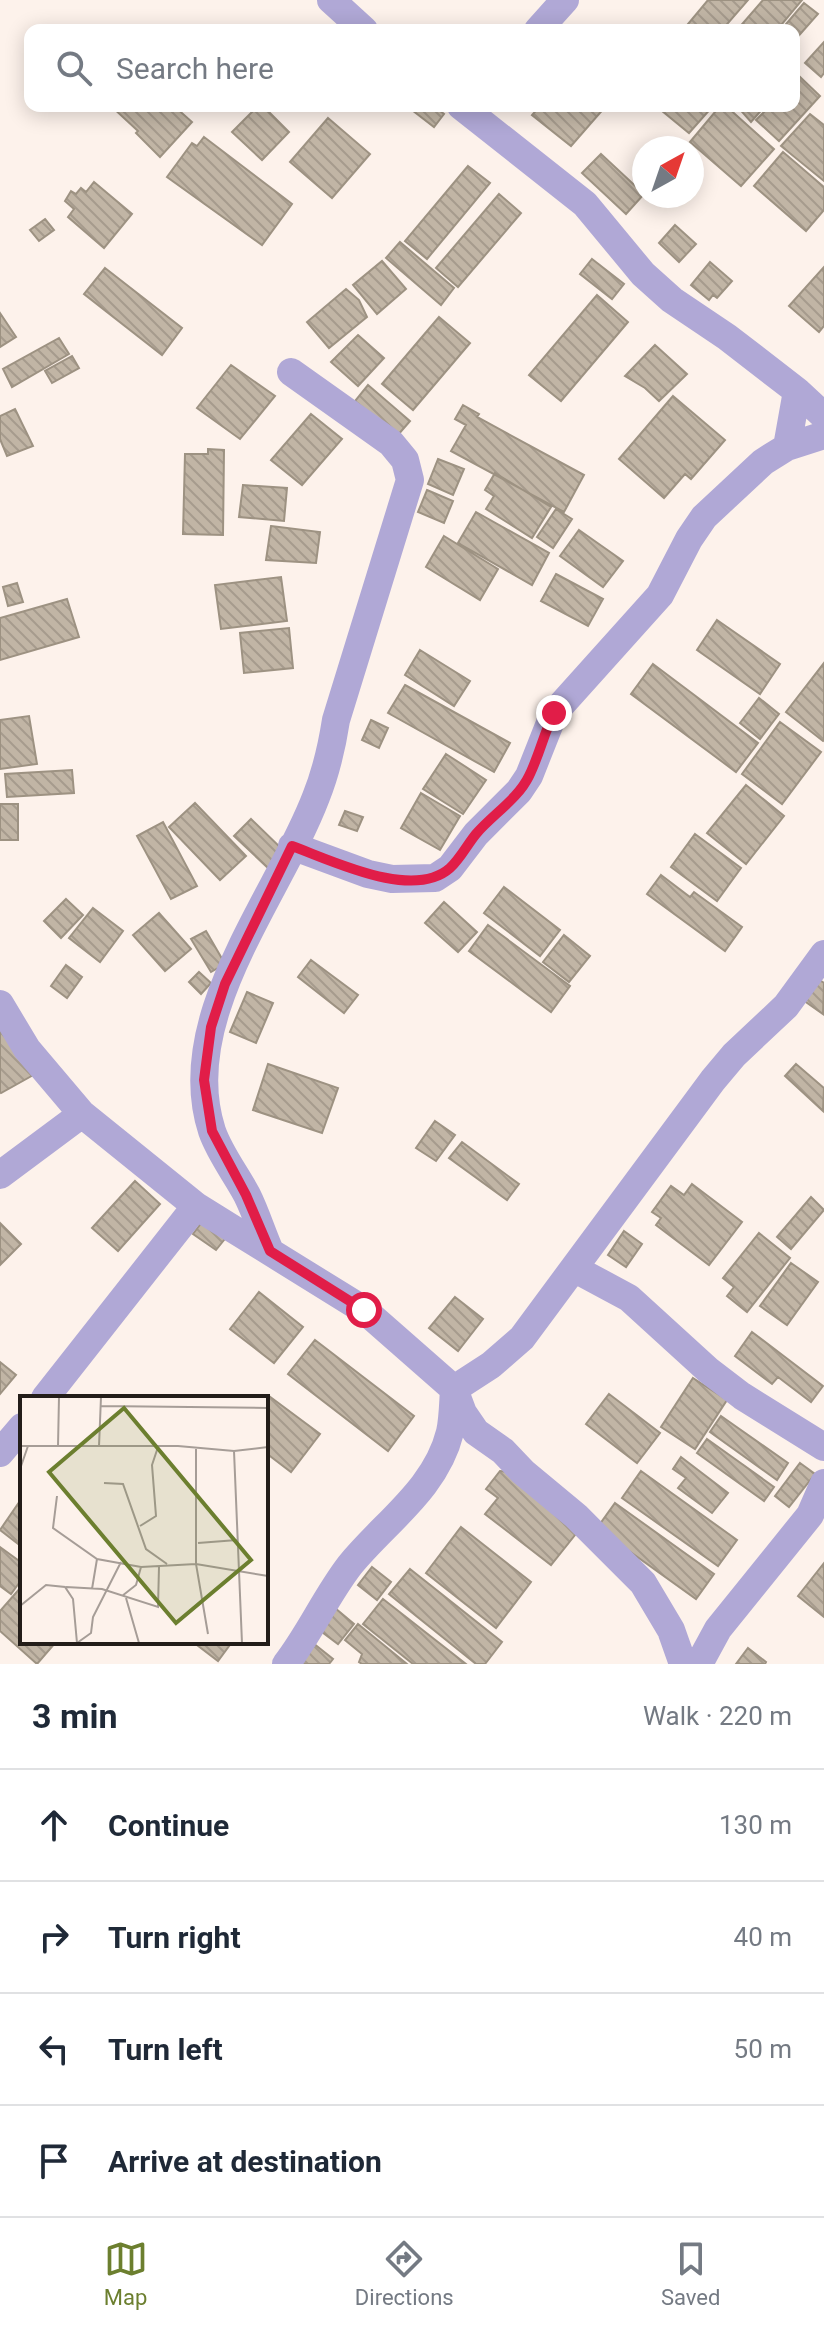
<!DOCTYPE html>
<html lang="en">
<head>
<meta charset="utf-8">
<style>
  body { margin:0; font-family:Roboto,sans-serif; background:#f2f2f3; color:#1f2937 }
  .compass { position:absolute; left:632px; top:136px; width:72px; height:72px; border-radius:50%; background:#fff; box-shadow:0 4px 20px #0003; rotate:40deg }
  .stop { position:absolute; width:24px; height:24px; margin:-18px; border:6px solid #e11d48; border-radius:50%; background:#fff }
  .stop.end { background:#e11d48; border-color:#fff; box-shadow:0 2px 8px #0008 }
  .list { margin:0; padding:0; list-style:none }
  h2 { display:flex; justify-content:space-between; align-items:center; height:104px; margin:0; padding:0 32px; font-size:34px }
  h2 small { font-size:26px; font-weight:400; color:#747a83 }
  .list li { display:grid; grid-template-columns:52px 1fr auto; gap:24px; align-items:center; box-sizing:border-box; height:112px; padding:0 32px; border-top:2px solid #e0e1e3 }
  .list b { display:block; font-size:30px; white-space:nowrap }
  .list em { font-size:26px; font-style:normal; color:#747a83 }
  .icon { flex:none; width:44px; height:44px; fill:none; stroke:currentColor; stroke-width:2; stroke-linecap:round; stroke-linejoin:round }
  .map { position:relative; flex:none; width:824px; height:1664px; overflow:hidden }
  .search { position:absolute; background:#fff; box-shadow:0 4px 20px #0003; left:24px; right:24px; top:24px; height:88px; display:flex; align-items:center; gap:20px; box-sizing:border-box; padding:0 28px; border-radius:16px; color:#747a83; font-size:30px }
  .sheet { height:552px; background:#fff }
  nav { display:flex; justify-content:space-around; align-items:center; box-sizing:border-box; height:112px; border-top:2px solid #e0e1e3; background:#fff; font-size:22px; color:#747a83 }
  nav a { display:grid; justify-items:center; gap:4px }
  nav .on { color:#6c7f2f }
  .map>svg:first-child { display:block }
</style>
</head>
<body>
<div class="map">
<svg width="824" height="1664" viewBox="0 0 824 1664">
  <defs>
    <pattern id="building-back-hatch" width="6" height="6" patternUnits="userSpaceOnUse" patternTransform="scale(2)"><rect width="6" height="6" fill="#c1b5a5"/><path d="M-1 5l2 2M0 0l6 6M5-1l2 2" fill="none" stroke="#a69b8d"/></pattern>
  </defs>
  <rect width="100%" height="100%" fill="#fdf2eb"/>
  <path fill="url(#building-back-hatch)" stroke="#9d9282" stroke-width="2" d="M708,0H748L722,30H683Z
    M763,0H802L777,30H737Z
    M804,3L818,14L794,41V30H781Z
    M824,42V73L821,77L805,63Z
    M798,75L820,96L779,141L756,120L770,106H794V80Z
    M111,106H174L192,122L160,157L136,133L138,131Z
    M258,106H263L289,132L262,160L232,132Z
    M415,106H434L444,114L434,127L412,110Z
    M540,106H606L571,146L532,115Z
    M656,106H713L689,133Z
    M720,106H726L774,149L741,186L690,142Z
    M737,106H765L751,122Z
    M810,114L824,125V181L781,146Z
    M328,118L370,154L332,198L290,162Z
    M204,137L292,204L262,245L167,177L192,143L197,146Z
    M783,152L824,187V210L806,231L754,186Z
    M601,154L644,194L626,214L582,173Z
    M468,166L490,183L427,259L405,241Z
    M94,182L132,214L104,248L68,217L74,209L65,201L71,191L76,194L81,188L86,192Z
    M499,194L521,213L458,287L436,268Z
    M45,219L54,230L39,241L30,230Z
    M675,225L696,244L679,262L659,243Z
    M400,242L454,288L441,305L386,258Z
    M592,259L624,284L612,299L580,274Z
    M382,261L406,289L377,314L353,285Z
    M710,262L732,281L717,298L713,295L709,300L691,285Z
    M824,267V326L819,332L789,306Z
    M105,268L182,328L162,355L84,294Z
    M346,289L359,300L367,317L329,348L307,322Z
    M597,295L628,322L561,401L529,375Z
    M0,313L16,337L0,347Z
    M439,317L470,343L413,410L382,384Z
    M358,335L384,358L358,386L331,362Z
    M59,338L69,354L12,387L3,369Z
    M655,345L687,374L659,401L645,388L625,376Z
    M72,356L79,368L52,383L45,371Z
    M231,365L275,396L240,439L197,408Z
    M368,385L410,421L397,436L355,401Z
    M673,396L725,440L691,479L685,474L664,498L619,459Z
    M463,405L479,414L477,417L584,475L564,512L451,451L466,425L455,419Z
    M15,409L33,446L7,456L0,439V416Z
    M311,414L342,439L302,485L271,460Z
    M208,449L224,450L223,535L183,534L185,454H208Z
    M438,459L464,469L453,495L428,484Z
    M495,473L551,507L532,538L486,509L494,496L485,490Z
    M243,485L287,488L284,521L239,517Z
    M427,490L453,501L444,523L418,512Z
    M556,509L572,519L553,548L537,537Z
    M476,512L549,553L532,585L458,543Z
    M271,526L320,532L316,563L266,560Z
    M579,530L623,561L603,587L560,556Z
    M444,536L498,569L480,600L426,567Z
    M556,574L603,599L588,626L541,601Z
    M281,577L287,621L221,629L215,585Z
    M17,583L23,602L8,606L3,587Z
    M67,599L79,637L0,660V618Z
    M717,620L780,664L760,694L697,650Z
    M289,628L293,668L244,673L240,633Z
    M420,650L470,681L454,706L405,675Z
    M824,663V740L823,741L786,712Z
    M653,664L758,743L736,772L631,694Z
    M405,685L510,743L494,772L388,713Z
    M759,698L779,714L760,739L740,723Z
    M29,716L37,764L0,769V720Z
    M371,720L388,728L379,748L362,740Z
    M780,722L821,752L782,804L742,774Z
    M446,754L486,780L463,814L423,789Z
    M72,770L74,793L7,797L5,774Z
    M746,785L784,816L746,864L707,833Z
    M421,793L460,816L440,850L401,828Z
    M195,803L246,856L220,880L169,827Z
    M0,804H18V840H0Z
    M345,811L363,817L357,831L339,825Z
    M251,819L284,851L268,868L234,836Z
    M163,822L197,886L171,899L137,836Z
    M695,834L741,868L717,901L671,867Z
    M661,875L690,897L694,892L742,927L725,951L647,894Z
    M504,887L560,930L540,956L484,913Z
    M66,899L83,915L61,938L44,921Z
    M444,902L477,932L458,952L425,923Z
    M93,908L123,931L100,962L69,938Z
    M159,913L191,949L165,971L133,935Z
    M488,925L570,986L551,1012L469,951Z
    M206,931L225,964L211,972L191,939Z
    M564,935L590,956L569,982L543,962Z
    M311,960L358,995L344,1013L298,977Z
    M66,965L82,977L67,998L51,986Z
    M199,972L211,983L201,994L189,982Z
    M818,979L824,983L823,1014L803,1000Z
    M247,992L273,1003L256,1043L230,1032Z
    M0,1011L37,1073L1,1093L0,1092Z
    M268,1064L338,1088L322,1133L253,1110Z
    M796,1064L824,1088L823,1111L785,1076Z
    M435,1121L455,1135L436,1161L416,1148Z
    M462,1142L519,1184L507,1200L449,1158Z
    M135,1181L160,1204L118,1251L92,1228Z
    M692,1184L742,1222L709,1265L656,1225L661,1218L652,1212L671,1186L684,1195Z
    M811,1197L824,1210L791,1249L777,1237Z
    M205,1218L228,1235L216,1250L193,1234Z
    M0,1223L21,1244L0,1265Z
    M624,1231L642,1244L626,1267L608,1255Z
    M759,1233L790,1258L747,1312L727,1296L734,1287L723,1278Z
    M791,1263L818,1282L787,1325L760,1306Z
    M259,1292L303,1327L274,1363L230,1329Z
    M455,1297L483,1319L458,1351L429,1328Z
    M752,1332L823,1386L811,1402L778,1377L772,1384L735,1356Z
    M315,1340L414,1416L388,1451L288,1374Z
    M0,1362L16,1375L0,1394Z
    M693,1378L727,1400L695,1449L661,1427Z
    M609,1394L660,1433L637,1463L586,1424Z
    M269,1396L320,1434L291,1472L266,1453V1401Z
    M721,1416L788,1463L777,1480L710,1432Z
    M707,1439L774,1487L764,1501L697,1453Z
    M681,1457L728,1493L712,1513L678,1488L686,1478L673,1469Z
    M800,1463L815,1474L789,1507L775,1496Z
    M500,1471L517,1473L583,1525L551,1565L485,1514L498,1498L486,1489Z
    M641,1471L737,1540L718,1566L622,1498Z
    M22,1498V1547L0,1530Z
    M615,1503L714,1574L696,1599L597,1528Z
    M461,1527L531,1582L496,1628L426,1573Z
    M0,1547L22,1563V1579L11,1594L0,1586Z
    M824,1563V1617L798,1596Z
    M372,1567L391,1582L377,1600L358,1585Z
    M410,1569L502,1642L485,1664H476L389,1594Z
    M22,1586V1642H56L37,1664L0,1631V1611Z
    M383,1599L466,1664H413L363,1624Z
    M335,1608L354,1624L338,1644L318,1629Z
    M358,1624L407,1664H362L359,1662L362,1654L345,1640Z
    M193,1642H232L218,1661Z
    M313,1643L333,1659L329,1664H305L299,1660Z
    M748,1648L766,1662L765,1664H736Z"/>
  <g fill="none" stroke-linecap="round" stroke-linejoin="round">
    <path stroke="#b0a8d6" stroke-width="28" d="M331,0L364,30
      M538,30L565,0
      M461,106L585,204L643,274L672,300L727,337L797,391L824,416
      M787,447L797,391
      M292,846L368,874L392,879L435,878L450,868L476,834L519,791L529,776L554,713L660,595L689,539L704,517L763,462L787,447L824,435
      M0,1004L27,1049L82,1114L196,1206L364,1310L454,1389L463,1413L476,1432L503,1451L523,1472L576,1516L643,1583L671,1630L683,1664
      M0,1175L82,1114
      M270,1251C262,1233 256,1213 247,1195C236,1174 220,1154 212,1131C175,1018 278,897 316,797C326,772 332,746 336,720L410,480L405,460L391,443L291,372
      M575,1269L629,1298L708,1370L742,1396L824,1447
      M45,1398L196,1206
      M0,1453L22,1427
      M286,1664C310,1633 326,1596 350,1565C385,1522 436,1489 450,1432C453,1419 453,1403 454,1389L491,1365L522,1338L713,1080L734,1055L786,1006L824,954
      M699,1664L718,1629L810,1515L824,1483"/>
  </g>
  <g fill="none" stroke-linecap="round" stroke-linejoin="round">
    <path stroke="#e11d48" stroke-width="10" d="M364,1310L270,1251L246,1195L212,1131L204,1080L211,1027L225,984L292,846C331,860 413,901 450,868C460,859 467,845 476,834C492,815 518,799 529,776C539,756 544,733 554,713"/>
  </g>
  <g transform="translate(20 1396)">
    <rect width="248" height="248" fill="#fdf2eb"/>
    <path fill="none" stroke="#a69d97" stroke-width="2" d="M81,10L248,12M0,50H158L214,55L248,51M38,50L39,1M79,50L81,1M176,53V168L188,238M214,55L222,247M0,73L8,50M84,87L103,88L126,153L147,168M37,100L33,132L77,163L121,171L176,168L248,180M120,130L136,120L132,69L138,51M178,147L217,144M46,191L82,193L138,211L139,171M72,193L77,163M102,200L116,189L121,171M106,202L119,247M0,210L26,189L45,191L53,203L57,247L71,237L73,221L101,166"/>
    <path fill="#6c7f2f" fill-opacity="0.15" stroke="#6c7f2f" stroke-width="4" d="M104,12L231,164L156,227L29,76Z"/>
    <rect width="248" height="248" fill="none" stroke="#231d19" stroke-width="4"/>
  </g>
</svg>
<svg class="compass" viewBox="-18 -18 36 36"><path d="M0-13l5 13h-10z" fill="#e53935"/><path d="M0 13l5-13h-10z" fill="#747a83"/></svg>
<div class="stop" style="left:364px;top:1310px"></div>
<div class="stop end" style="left:554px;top:713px"></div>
<div class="search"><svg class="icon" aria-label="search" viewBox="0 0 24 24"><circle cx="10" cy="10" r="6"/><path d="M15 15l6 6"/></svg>Search here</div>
</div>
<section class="sheet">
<h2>3 min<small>Walk · 220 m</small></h2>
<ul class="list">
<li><svg class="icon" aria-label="ahead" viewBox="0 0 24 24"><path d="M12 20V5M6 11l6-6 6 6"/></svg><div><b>Continue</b></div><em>130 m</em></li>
<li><svg class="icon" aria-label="right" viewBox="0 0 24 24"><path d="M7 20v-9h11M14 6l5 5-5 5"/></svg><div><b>Turn right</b></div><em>40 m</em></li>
<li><svg class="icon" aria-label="left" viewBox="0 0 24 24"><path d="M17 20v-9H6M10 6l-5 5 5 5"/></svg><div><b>Turn left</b></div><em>50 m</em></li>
<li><svg class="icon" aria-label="arrive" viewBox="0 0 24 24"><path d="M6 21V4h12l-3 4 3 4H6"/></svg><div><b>Arrive at destination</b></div></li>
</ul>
</section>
<nav>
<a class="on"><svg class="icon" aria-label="map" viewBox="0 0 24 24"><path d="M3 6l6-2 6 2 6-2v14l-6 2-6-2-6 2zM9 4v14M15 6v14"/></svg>Map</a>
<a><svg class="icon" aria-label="directions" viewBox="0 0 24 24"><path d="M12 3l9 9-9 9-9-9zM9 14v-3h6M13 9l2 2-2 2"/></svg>Directions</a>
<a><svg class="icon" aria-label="saved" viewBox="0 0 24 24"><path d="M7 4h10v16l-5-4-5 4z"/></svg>Saved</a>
</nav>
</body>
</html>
